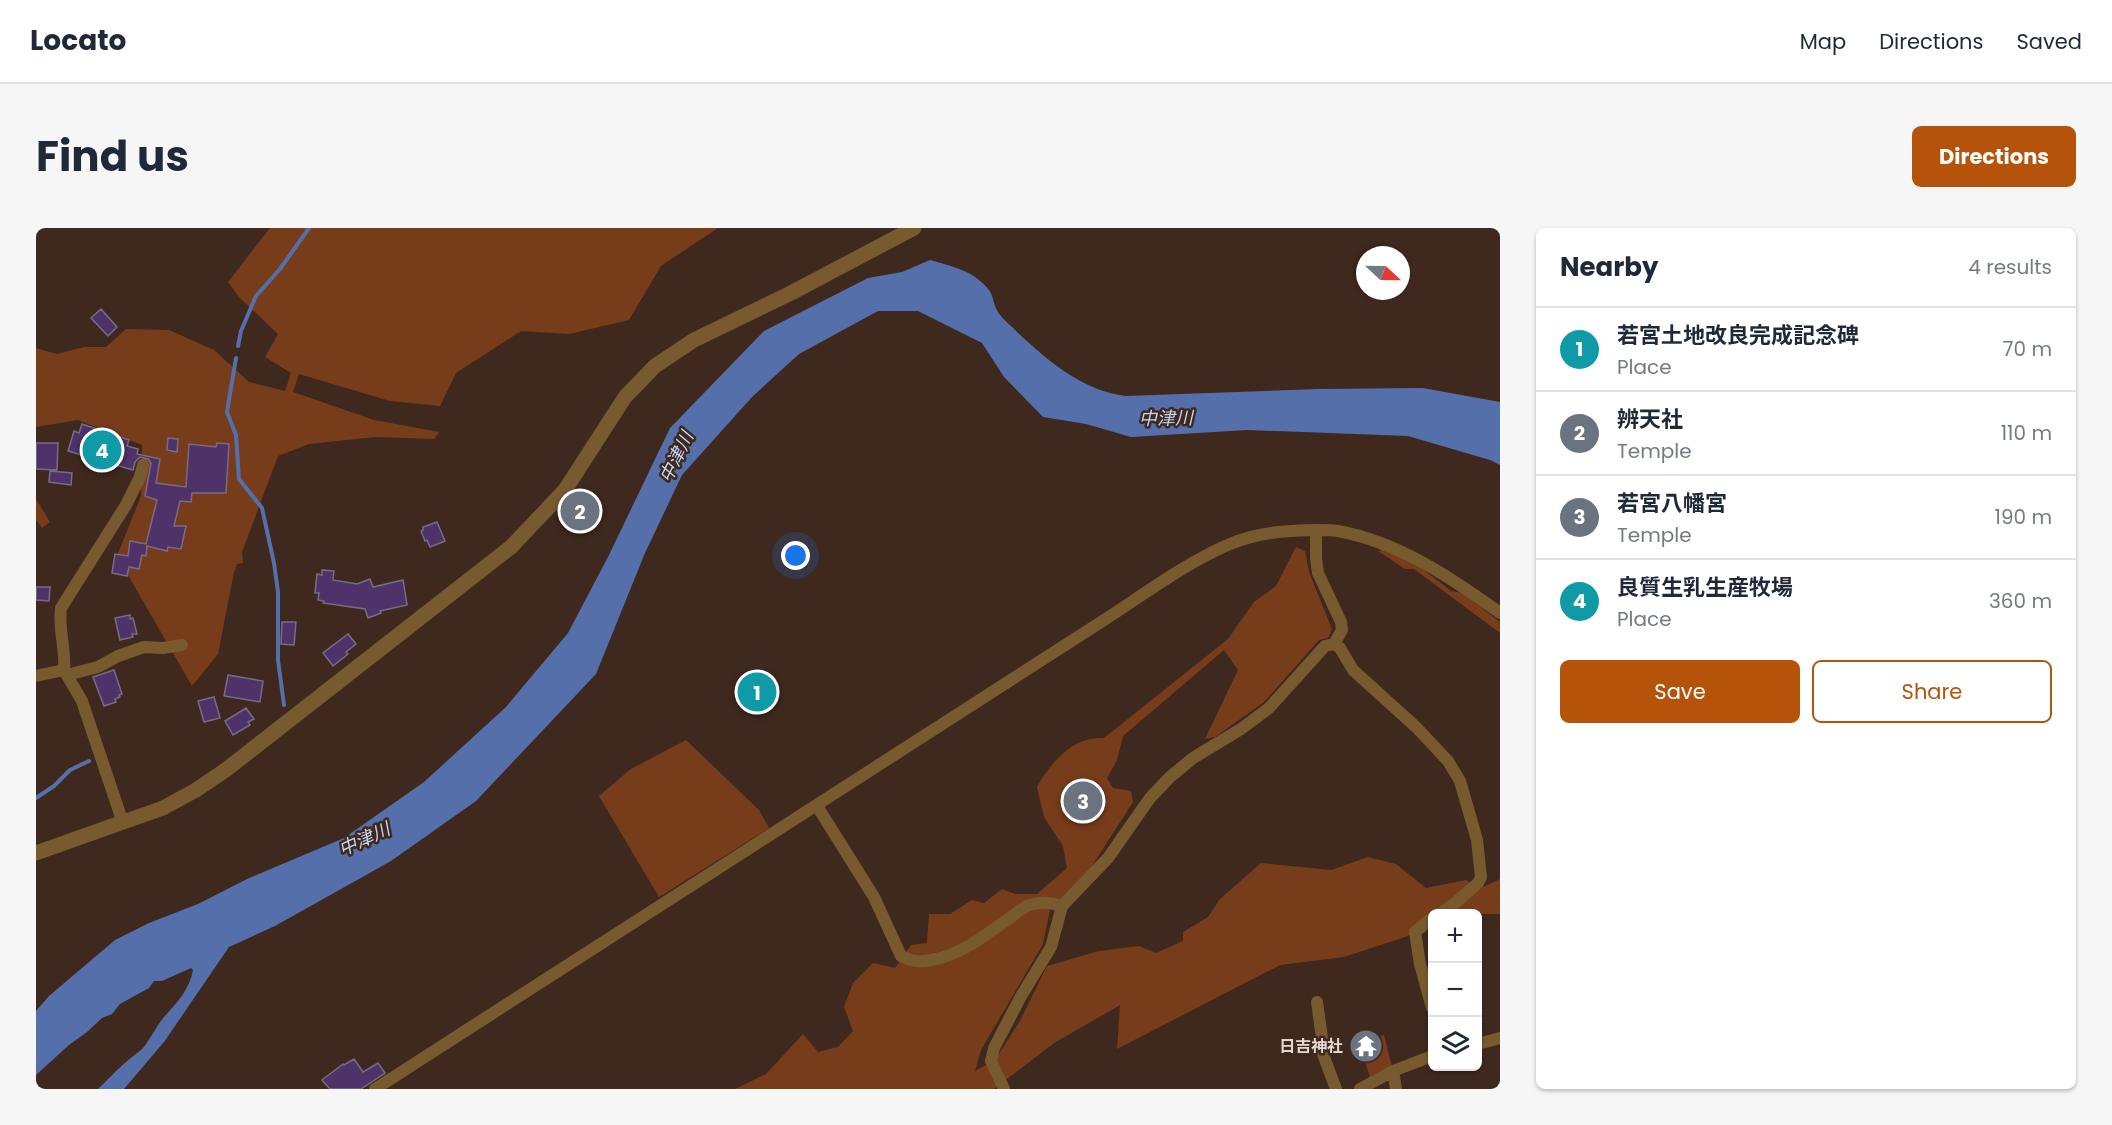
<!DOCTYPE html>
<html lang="en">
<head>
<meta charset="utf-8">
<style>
  body { margin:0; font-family:Poppins,"Noto Sans JP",sans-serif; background:#f6f6f7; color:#1f2937 }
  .controls { position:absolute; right:18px; bottom:18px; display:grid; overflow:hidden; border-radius:9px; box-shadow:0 2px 4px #0004 }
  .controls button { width:54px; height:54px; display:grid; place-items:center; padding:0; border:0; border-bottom:2px solid #e0e1e3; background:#fff; color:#1f2937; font:30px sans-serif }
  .compass { position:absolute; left:1320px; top:18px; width:54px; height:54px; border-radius:50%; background:#fff; box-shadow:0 2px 4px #0004; rotate:112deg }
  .you { position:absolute; left:760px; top:328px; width:21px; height:21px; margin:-15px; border:4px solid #fff; border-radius:50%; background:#1a73e8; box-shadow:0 0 0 9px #1a73e833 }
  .badge { display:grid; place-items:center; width:39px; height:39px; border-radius:50%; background:#b45309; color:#fff; font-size:20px; font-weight:700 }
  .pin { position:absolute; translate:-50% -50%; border:3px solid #fff; box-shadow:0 2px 6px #0006 }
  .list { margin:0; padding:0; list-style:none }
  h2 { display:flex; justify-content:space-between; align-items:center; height:78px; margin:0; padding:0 24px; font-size:26px }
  h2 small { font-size:20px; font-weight:400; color:#747a83 }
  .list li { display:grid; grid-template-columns:39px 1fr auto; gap:18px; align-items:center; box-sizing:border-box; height:84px; padding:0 24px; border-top:2px solid #e0e1e3 }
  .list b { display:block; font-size:22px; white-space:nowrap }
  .list p { margin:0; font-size:20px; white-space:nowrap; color:#747a83 }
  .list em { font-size:20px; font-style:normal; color:#747a83 }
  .actions { display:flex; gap:12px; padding:18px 24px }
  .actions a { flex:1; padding:14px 0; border:2px solid #b45309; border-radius:9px; text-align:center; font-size:21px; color:#b45309 }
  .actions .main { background:#b45309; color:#fff }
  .icon { flex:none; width:33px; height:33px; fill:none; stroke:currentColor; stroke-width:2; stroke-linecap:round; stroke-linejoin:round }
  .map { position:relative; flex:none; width:1464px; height:861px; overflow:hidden; border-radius:9px }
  header { display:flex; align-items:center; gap:36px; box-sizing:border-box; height:84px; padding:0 30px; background:#fff; border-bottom:2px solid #e0e1e3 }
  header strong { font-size:28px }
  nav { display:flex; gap:33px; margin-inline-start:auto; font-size:21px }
  .intro { display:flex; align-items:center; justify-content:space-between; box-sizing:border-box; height:144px; padding:0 36px }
  h1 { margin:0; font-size:42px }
  .button { padding:15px 27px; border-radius:9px; background:#b45309; color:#fff; font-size:21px; font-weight:700 }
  main { display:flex; gap:36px; padding:0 36px }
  aside { flex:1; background:#fff; border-radius:9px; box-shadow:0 2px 4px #0004 }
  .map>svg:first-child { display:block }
</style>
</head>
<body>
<header>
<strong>Locato</strong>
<nav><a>Map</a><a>Directions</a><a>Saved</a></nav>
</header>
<div class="intro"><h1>Find us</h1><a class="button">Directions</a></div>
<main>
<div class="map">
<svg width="1464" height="861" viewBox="0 0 1464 861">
  <rect width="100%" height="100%" fill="#3f291e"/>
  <path fill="#773d1b" d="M234,0H682L625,38L593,92L533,106L485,103L420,145L404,178L354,173L263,146L257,164L338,192L403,204L398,211L339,209L273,216L242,228L206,324L207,335L201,336L198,344L182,426L156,458L81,328L105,268L106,217L42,192L0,199V120L21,126L48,119H70L90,101L133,102L178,122L213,154L249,163L255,145L229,129L242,106L204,70L192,54Z
    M0,271L14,294L6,300L0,292Z
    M1260,319L1269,323L1273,344L1296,401L1292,410L1283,412L1228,474L1179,509L1169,511L1202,442L1188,422L1087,508L1081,532L1071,550L1077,560L1095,563L1097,574L1054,641L1014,682L1007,716L945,822L939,843L959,832L984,793L1011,738L1063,723L1103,718L1120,725L1147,713V704L1172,689L1184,671L1225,635L1295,642L1332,629L1360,636L1390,660L1430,652L1443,661L1464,651V686H1396V696L1369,709L1308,729L1244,737L1081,821L1084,777L1018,815L958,861H699L730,846L767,806L782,824L802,819L817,803L808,779L817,755L837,735L859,740L875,717L891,715L893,686H914L936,672L948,675L966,661L979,666H1001L1031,640L1027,618L1008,589L1001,559C1015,534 1037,508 1068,510L1192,411L1218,374L1240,358Z
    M1347,322L1384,339L1415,363L1427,365L1464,394V405L1378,341H1369L1342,323Z
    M650,512L723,582L733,600L623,669L563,568L595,541Z
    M1348,807L1356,839L1334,849L1329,834L1324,835L1317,818Z"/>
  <path fill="#546faa" d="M894,32C911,37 931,41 944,53C960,66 954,69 962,84C966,91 976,98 981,104C1012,133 1047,163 1090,168L1282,161L1387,160L1464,174V237L1454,232L1372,208L1211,202L1095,209L1050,196L1007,189L968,149L946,115L882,83H842L763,126L716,169L646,247L609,325L560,446L440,573L355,633L239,698L193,719L128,814L88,861H62C71,853 80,842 89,835C95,829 101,826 107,820C115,810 121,797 128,789C140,776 154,761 157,742L155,740L126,753H118L113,760L84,776L76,786L66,790L51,804L33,817L0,847V783L13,768L79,712L113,695L162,676L211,651L308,610L388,554L470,479L532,405L573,327L634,200L728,103L832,50L866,44Z"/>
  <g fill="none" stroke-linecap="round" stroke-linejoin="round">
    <path stroke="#546faa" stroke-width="4" d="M202,118L205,103L220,68L244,41L273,0
      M200,130L191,184L200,207L203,251L226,280L238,335L242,364V432L248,477
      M0,570L18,558L34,542L53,533"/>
  </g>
  <path fill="#50326b" stroke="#786c84" stroke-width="1.5" d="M65,81L81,99L72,108L55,90Z
    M46,196L93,212L91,218L102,221L101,226L124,231L120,255L150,259L153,216L180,219L181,215L193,216L190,265H156L155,274L144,273L138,298H150L145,321L132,319L131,323L111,318L110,328L106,327L103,341L93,339L91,348L76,345L79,326L92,328L94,313L110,316L121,272L109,268L115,235L112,231L104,229L99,234L97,242L32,223L38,203L43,205Z
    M132,210L142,211L141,224L131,222Z
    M0,215H22L21,242L0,241Z
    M14,243L36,245L35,257L13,254Z
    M401,294L409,313L394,319L391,312L389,313L385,303L387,302V299Z
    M286,342L298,343L297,352L321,356L334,351L337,359L367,352L371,377L344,383L345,385L332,390L329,381L287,375L288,373L282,372L283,365H279L281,346L286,347Z
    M0,359H14L13,373L0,372Z
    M94,387V391L97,390L101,406H96L97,409L84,412L79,390Z
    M246,394H260L258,417L245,416Z
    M312,406L320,416L310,424L312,426L297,438L287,425Z
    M78,442L86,466L83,467L84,469L79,471L80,474L68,478L57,449Z
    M192,447L227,453L224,474L188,468Z
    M178,469L184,490L168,494L162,473Z
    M210,480L218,491L212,494L214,497L197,507L189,493Z
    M318,831L327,844L342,835L349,845L325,861H294L286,852L307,836L308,837Z"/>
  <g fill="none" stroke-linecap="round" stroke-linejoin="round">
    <path stroke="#785a2f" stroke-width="12" d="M1280,302V330L1282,345L1305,394L1306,402L1298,416L1304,420L1317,442L1381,500L1412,533L1424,553L1441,612L1445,649L1442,655L1418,676L1404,686
      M28,442C30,421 22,401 25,380L90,277L104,249L107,237
      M31,447L62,439L82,428L108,419L127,420L146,417
      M0,448L28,442L46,473L87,595
      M781,578L838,669L865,728C876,734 884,734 896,732C926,727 950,706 974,690C980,685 987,679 994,677C1004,673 1016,675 1026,678
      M1396,690L1379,704L1384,736L1396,780
      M1281,774L1286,810L1284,818L1300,861
      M1442,816L1464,810
      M1357,843L1360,861
      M339,861L1065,394C1106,368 1149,335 1194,316C1213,308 1236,304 1256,303C1271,302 1287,301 1302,303C1362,314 1416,350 1464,385
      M968,861L955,833L958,820L984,770L1015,719L1026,678L1072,630L1114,570L1134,549L1157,530L1205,501L1233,480L1289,418L1298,416
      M1324,861L1357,843L1396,828"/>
    <path stroke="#785a2f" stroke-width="15" d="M0,625L127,580L160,562L191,541L475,319L529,262L589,169L619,138L658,112L755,65L878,0"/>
  </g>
  <defs>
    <symbol id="temple-disc" viewBox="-11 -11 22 22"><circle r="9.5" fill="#6b7280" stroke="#3f291e"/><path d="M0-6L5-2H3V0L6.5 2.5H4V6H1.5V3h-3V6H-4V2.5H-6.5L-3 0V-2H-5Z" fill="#fff"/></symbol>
  </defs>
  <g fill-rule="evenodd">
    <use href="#temple-disc" x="1311" y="799" width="38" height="38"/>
  </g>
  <g text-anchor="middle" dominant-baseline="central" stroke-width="5" stroke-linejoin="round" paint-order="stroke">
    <g font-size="16" font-weight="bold" fill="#e6d7d0" stroke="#3f291e" text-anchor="end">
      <text x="1307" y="818">日吉神社</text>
    </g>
    <g font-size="18" font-style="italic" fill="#c5d6f9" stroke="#3f291e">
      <text transform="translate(1130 190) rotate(-1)">中津川</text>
      <text transform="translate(640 229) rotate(-64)">中津川</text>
      <text transform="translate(328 611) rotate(-25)">中津川</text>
    </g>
  </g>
</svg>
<div class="controls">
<button>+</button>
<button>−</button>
<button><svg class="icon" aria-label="layers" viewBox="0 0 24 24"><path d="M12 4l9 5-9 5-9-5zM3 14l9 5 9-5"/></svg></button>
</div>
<svg class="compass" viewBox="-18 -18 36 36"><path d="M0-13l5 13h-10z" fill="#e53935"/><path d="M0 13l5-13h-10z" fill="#747a83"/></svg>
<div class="you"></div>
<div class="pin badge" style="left:721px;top:464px;background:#0f9aa8">1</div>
<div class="pin badge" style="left:544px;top:283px;background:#6b7280">2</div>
<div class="pin badge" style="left:1047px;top:573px;background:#6b7280">3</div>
<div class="pin badge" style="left:66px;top:222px;background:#0f9aa8">4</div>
</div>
<aside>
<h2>Nearby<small>4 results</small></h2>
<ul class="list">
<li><span class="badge" style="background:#0f9aa8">1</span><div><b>若宮土地改良完成記念碑</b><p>Place</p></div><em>70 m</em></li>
<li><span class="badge" style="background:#6b7280">2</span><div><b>辨天社</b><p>Temple</p></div><em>110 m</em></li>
<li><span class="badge" style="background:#6b7280">3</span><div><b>若宮八幡宮</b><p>Temple</p></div><em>190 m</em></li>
<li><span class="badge" style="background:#0f9aa8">4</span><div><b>良質生乳生産牧場</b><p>Place</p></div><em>360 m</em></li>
</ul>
<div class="actions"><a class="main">Save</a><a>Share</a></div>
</aside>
</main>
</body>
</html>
